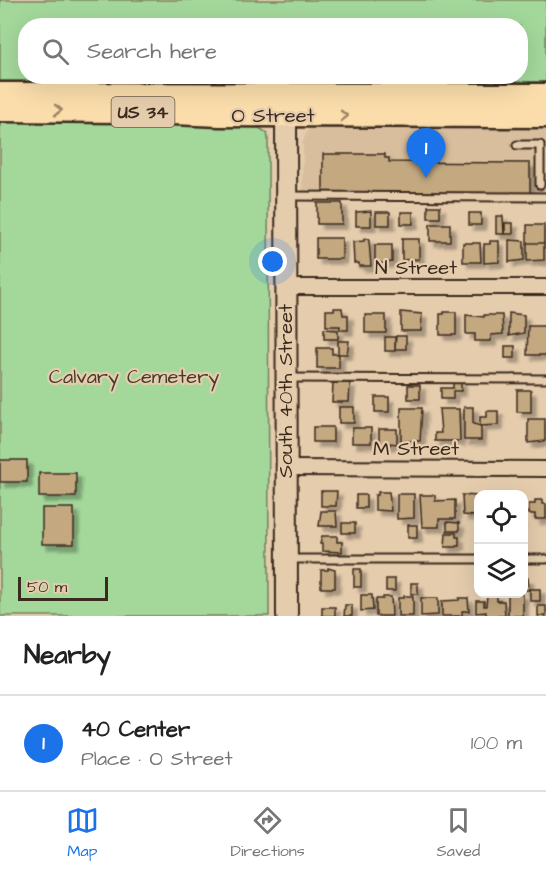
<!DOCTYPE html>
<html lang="en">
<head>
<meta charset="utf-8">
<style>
  body { margin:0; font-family:"Architects Daughter",sans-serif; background:#f2f2f2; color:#222 }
  .controls { position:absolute; right:18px; bottom:18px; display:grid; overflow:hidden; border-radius:12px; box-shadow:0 6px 24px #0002 }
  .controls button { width:54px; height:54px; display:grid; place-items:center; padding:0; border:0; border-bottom:2px solid #e0e0e0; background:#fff; color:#222; font:30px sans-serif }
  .scale { position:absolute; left:18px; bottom:15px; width:90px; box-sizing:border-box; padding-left:6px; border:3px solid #3b2a1e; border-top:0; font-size:16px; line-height:21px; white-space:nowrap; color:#3b2a1e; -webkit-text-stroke:4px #e5ccad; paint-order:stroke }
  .you { position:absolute; left:273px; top:262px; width:21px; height:21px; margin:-15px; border:4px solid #fff; border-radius:50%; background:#1a73e8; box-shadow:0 0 0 9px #1a73e833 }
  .badge { display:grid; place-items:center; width:39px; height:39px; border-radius:50%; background:#1a73e8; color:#fff; font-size:20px; font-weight:700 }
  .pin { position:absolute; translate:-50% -50px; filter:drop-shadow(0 2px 3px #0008) }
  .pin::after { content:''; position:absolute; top:32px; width:21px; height:18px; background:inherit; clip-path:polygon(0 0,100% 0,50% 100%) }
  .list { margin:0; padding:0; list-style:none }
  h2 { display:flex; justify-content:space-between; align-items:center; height:78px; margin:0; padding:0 24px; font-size:26px }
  h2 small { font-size:20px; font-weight:400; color:#767676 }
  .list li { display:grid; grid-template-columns:39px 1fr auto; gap:18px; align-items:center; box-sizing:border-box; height:96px; padding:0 24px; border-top:2px solid #e0e0e0 }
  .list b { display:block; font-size:22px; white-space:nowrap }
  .list p { margin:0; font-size:20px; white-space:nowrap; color:#767676 }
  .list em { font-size:20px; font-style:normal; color:#767676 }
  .icon { flex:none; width:33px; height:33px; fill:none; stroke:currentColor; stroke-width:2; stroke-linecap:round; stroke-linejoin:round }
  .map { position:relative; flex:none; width:546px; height:616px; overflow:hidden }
  .search { position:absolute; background:#fff; box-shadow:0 6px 24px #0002; left:18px; right:18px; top:18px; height:66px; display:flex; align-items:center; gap:15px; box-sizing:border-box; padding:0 21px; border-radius:24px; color:#767676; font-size:22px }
  .sheet { height:174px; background:#fff }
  nav { display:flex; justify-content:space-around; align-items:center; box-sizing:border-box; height:84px; border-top:2px solid #e0e0e0; background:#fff; font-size:16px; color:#767676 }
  nav a { display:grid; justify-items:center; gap:3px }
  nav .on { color:#1a73e8 }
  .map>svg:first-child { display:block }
</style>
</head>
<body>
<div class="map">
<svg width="546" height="616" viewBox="0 0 546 616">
  <defs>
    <filter id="shadow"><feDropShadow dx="5" dy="5" stdDeviation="1.5" flood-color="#0004"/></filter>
  </defs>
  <rect width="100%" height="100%" fill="#e5ccad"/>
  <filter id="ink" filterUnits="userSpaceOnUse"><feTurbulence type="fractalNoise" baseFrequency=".0167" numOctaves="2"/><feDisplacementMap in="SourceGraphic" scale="12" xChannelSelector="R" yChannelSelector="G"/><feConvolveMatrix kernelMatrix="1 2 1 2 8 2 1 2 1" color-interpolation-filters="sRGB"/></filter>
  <g filter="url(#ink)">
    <path fill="#d8be9d" d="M546,128V197L302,196L303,142L307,131L310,129Z"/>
    <path fill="#a4d89b" stroke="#70815c" stroke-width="1.5" fill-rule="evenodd" d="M0,0H546V82L0,81ZM26,26H520V76H26Z
      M82,120L251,127L259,128L267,133L268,139L269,616H0V121Z"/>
    <path fill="#c3a880" stroke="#3b2a1e" stroke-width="1.5" filter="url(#shadow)" d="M323,154H385V158H389V162L530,163V194L323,193Z
      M317,203H342V224H317Z
      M428,206H440V218H428Z
      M371,211V226H356V212Z
      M376,212H390V225H376Z
      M401,212H413V224H401Z
      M469,213H481V225H469Z
      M496,216H503L504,234H496Z
      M505,223H513V234H505Z
      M430,224H450V241H430Z
      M527,225H544V243H527Z
      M316,238H342V259H316Z
      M364,239H368L369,241L371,266H359V263H354L353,242L364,241Z
      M402,239H419V259L402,260Z
      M509,240L524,241V260L509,262Z
      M490,241H499V262L484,263V244H490Z
      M463,243H480L481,262H463Z
      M527,243H544V260L527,261Z
      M375,245H392V262L375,264Z
      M334,308H342L343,315H348V330H340V326H326V310H334Z
      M401,312L422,314L421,331H401Z
      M444,312H456V335H440V314H444Z
      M509,313L524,315V333L509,336Z
      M365,315H386V333H365Z
      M466,315L484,317V315H502L503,334L491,335V341H475V334H466Z
      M528,326H546V355H527Z
      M324,329L338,330V339H324Z
      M396,336H406V349H395Z
      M385,337H395V351H385Z
      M338,341H349L347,354H338Z
      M505,346H515V358H505Z
      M317,348H332V354H339V368H317Z
      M453,381H461V391H453V399H441V388H453Z
      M333,383H350L349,402H332Z
      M408,385H420V399H408Z
      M517,390H531V412H517Z
      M375,397H389V412H375Z
      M339,407H354V423H339Z
      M464,407H473V424L481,426V440H464Z
      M401,408H422L420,441H401Z
      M439,409H459L460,441H435V433H441Z
      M487,411H498V425L480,426V417H487Z
      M528,419H545V441L528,443Z
      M313,427H333V442H313Z
      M352,428H371V443H352Z
      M379,429H397V444L390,443V445L379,444Z
      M0,460H27V482H0Z
      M39,473H76V497H39Z
      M321,491H337L336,506H321Z
      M378,492H389L391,511L375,510V495H378Z
      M397,494H414V518L397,519Z
      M356,495H366V508H356Z
      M420,495H435V501L455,500V519H439V527H422Z
      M462,495L478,496L476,516L463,515Z
      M535,500H542V504H546V519H535V514H529V504H535Z
      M42,508H74V544H42Z
      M321,511H336L337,526H319Z
      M447,522L459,523V531H447Z
      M342,523H355V533H342Z
      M408,525H417V538H408Z
      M446,533H456V537H459V545H456V547H445Z
      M322,536H337V542H342V552L322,551V544H320Z
      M328,568L335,570V588H321V570H328Z
      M354,569H361V587H354Z
      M524,578H528L529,590H524Z
      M386,579H395V591H386Z
      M411,583H418V594H411Z
      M530,589H540V601H530Z
      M508,594H523V616H508Z
      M361,595H372L373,610L361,611Z
      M487,595H497V601H504L505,616H486V612L476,613V601H484V606H486Z
      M404,596H413V616H398V598H404Z
      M383,597H391L392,616H376V599H383Z
      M421,598H438V615L421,616Z
      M459,598H468L469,611H462V616H442V601L459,600Z
      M345,605H352V616H344Z
      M538,606H546V616H538Z
      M322,607H335V616H322Z"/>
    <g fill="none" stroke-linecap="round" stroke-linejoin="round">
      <defs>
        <path id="service" d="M517,145H540V185
          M288,196L546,197
          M289,378L546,379
          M289,559H478
          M524,559H546"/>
        <path id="minor" d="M285,287H546
          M286,468L546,469"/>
        <path id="secondary" d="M286,100L287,616"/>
        <path id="primary" d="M0,94L546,95
          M0,110L125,111L220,115L546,116"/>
      </defs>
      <use href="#service" stroke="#3b2a1e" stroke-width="11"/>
      <use href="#minor" stroke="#3b2a1e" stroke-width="18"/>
      <use href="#secondary" stroke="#3b2a1e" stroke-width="24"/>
      <use href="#primary" stroke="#3b2a1e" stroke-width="27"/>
      <use href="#service" stroke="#e5ccad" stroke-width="7"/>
      <use href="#minor" stroke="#e5ccad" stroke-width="14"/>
      <use href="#secondary" stroke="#e5ccad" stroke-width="20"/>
      <use href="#primary" stroke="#faddab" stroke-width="22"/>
    </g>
    <defs><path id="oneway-chevron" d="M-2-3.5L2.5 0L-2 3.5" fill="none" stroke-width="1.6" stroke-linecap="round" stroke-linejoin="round" transform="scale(1.5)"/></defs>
    <g stroke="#9a8464">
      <use href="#oneway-chevron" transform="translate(58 110)"/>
      <use href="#oneway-chevron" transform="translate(344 116)"/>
    </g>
  </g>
  <g text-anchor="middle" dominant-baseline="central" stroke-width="4.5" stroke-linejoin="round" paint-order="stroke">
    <rect fill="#e5ccad" stroke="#6e5b49" stroke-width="1.5" x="111.5" y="97" width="63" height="30" rx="4.5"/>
    <g font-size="18" font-weight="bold" fill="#3b2a1e">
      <text x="143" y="112">US 34</text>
    </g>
    <g font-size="20" fill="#3b2a1e" stroke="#e5ccad">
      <text x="273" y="116">O Street</text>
      <text x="416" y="268">N Street</text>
      <text transform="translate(286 391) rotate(-90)">South 40th Street</text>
      <text x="416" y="449">M Street</text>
    </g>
    <g font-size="20" fill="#463b2a" stroke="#e5ccad">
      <text x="134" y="377">Calvary Cemetery</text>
    </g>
  </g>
</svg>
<div class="controls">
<button><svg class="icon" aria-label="locate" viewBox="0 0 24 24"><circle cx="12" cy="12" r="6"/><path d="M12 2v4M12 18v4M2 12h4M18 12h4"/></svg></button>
<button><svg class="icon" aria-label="layers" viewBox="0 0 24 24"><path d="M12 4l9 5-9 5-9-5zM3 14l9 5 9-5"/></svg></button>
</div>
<div class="scale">50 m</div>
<div class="you"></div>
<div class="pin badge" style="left:426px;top:178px">1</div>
<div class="search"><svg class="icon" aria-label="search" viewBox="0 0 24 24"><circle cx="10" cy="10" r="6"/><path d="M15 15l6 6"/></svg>Search here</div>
</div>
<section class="sheet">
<h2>Nearby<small></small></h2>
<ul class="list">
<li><span class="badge">1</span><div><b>40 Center</b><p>Place · O Street</p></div><em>100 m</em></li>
</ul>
</section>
<nav>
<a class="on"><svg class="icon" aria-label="map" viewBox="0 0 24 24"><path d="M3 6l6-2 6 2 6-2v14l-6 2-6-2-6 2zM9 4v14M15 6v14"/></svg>Map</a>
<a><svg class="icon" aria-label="directions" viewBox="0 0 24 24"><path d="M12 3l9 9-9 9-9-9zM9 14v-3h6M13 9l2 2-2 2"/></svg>Directions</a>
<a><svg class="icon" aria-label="saved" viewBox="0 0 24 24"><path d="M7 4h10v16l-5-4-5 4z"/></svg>Saved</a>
</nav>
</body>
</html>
